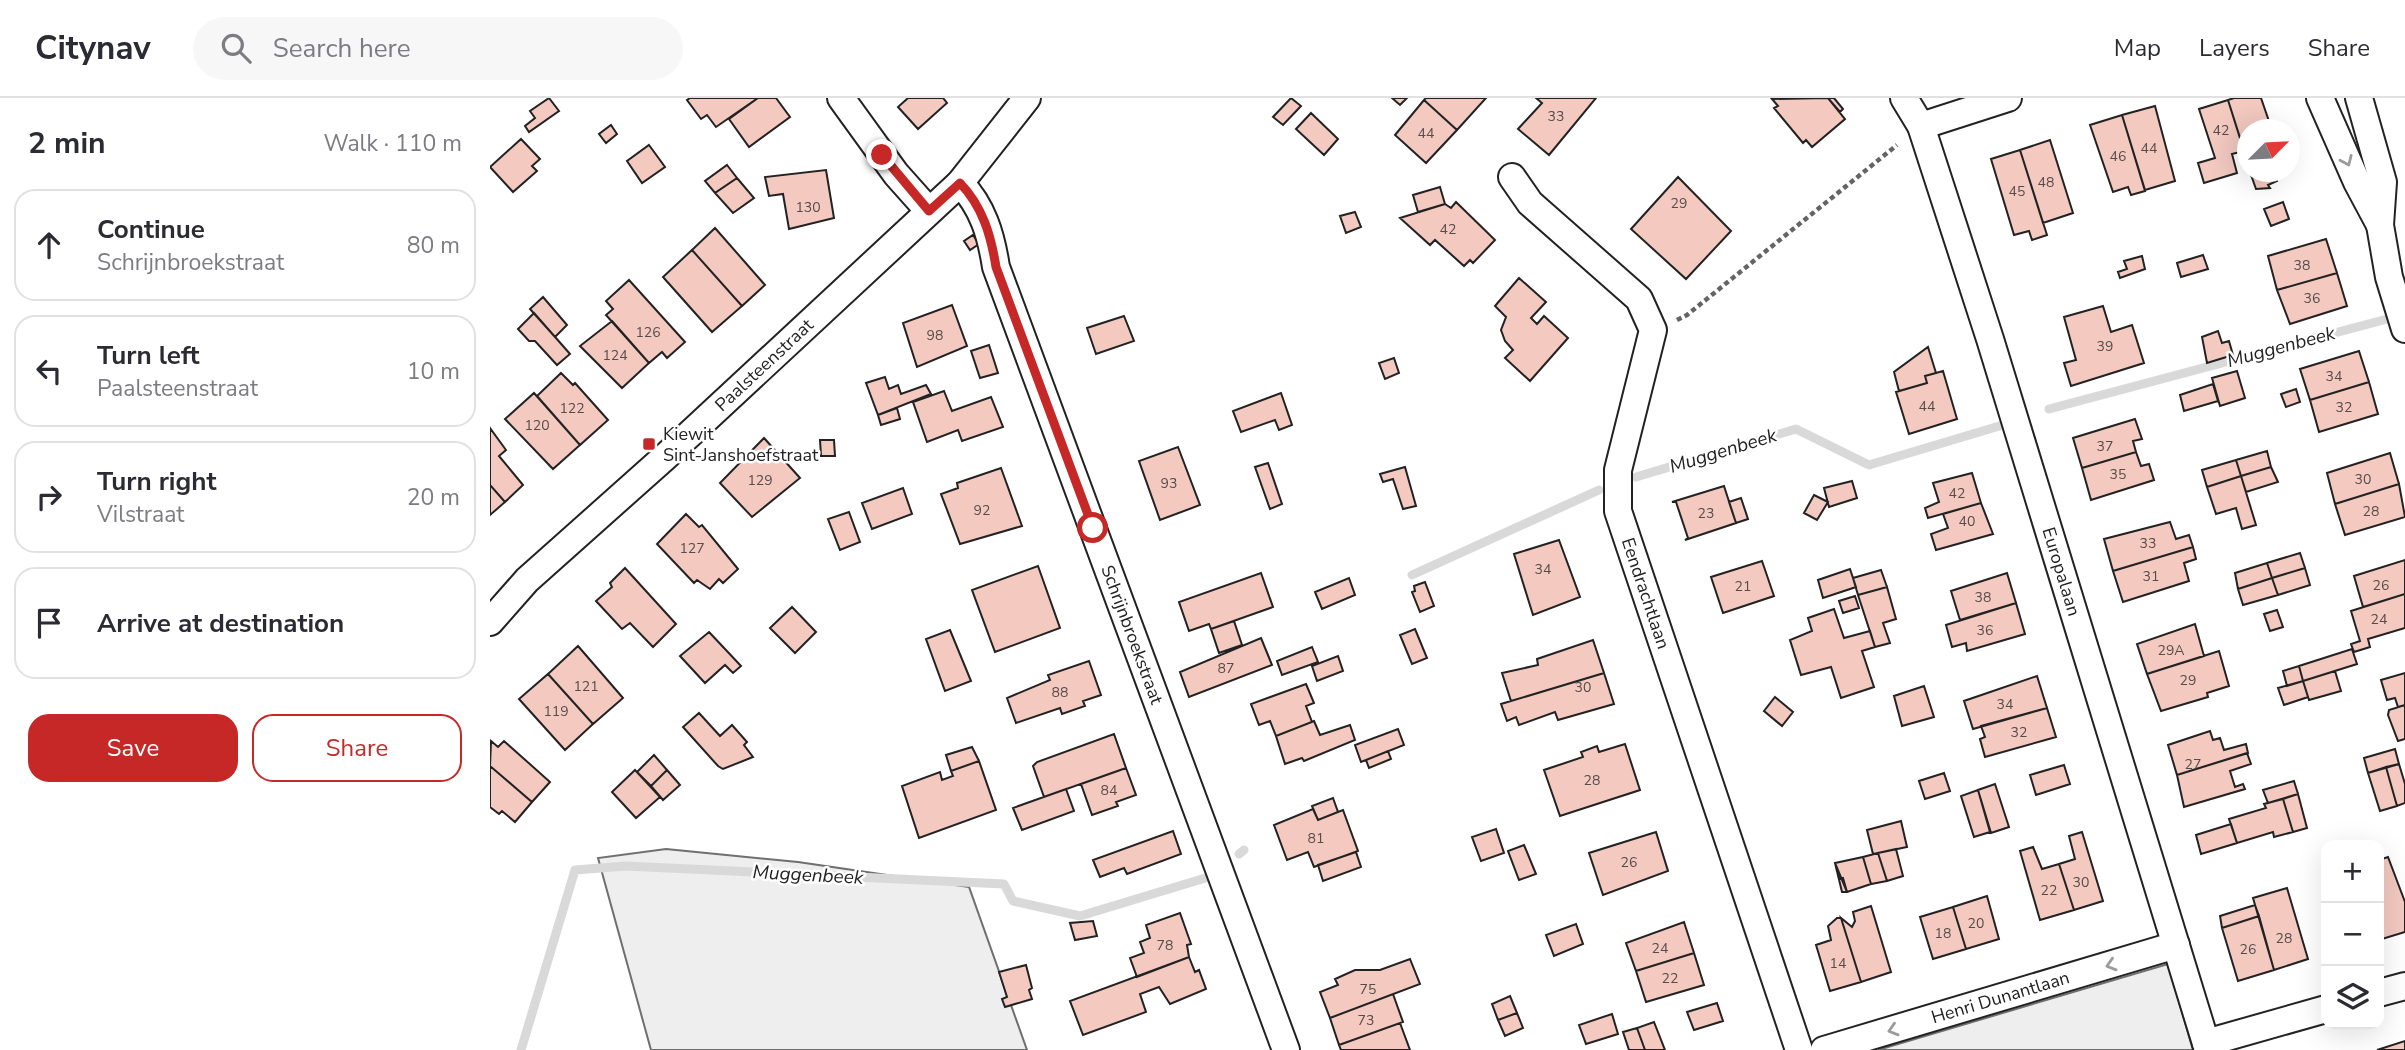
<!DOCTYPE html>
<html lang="en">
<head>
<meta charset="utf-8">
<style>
  body { margin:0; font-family:"Nunito Sans",sans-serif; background:#f7f7f7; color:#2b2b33 }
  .controls { position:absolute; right:21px; bottom:21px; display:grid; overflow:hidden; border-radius:14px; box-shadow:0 7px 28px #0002 }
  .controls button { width:63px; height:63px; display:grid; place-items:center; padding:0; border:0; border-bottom:2px solid #e1e1e2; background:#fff; color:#2b2b33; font:35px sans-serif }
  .compass { position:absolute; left:1747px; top:21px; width:63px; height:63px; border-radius:50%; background:#fff; box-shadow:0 7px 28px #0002; rotate:66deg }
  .stop { position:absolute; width:21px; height:21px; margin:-16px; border:5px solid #c62828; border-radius:50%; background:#fff }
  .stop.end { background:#c62828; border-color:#fff; box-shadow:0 2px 7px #0008 }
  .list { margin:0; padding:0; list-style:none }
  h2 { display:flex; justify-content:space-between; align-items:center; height:91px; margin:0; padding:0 28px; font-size:30px }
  h2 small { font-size:23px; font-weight:400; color:#7c7c81 }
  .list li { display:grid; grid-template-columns:46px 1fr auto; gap:21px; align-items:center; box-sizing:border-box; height:112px; margin:0 14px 14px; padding:0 14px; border:2px solid #e1e1e2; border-radius:21px }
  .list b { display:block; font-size:26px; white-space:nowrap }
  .list p { margin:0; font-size:23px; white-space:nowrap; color:#7c7c81 }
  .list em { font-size:23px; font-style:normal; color:#7c7c81 }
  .actions { display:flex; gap:14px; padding:21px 28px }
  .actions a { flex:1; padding:16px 0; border:2px solid #c62828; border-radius:21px; text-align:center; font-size:24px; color:#c62828 }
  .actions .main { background:#c62828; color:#fff }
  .icon { flex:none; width:38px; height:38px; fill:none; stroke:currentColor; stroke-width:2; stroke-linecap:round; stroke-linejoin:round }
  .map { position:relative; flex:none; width:1915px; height:952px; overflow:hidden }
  header { display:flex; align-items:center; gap:42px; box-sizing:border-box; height:98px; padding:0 35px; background:#fff; border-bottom:2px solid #e1e1e2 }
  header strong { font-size:33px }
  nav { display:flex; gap:38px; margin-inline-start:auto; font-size:24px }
  .search { width:490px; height:63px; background:#f7f7f7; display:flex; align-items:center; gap:18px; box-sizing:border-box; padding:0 24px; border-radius:38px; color:#7c7c81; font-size:26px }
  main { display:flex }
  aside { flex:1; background:#fff }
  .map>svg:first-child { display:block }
</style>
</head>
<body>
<header>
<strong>Citynav</strong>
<div class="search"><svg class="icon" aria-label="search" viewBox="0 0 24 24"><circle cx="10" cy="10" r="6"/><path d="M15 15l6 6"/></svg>Search here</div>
<nav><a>Map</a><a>Layers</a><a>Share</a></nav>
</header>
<main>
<aside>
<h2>2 min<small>Walk · 110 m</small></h2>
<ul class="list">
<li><svg class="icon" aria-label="ahead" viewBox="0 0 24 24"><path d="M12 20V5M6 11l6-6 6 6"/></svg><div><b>Continue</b><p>Schrijnbroekstraat</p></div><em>80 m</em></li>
<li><svg class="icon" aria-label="left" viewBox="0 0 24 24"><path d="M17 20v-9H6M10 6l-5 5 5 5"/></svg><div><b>Turn left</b><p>Paalsteenstraat</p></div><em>10 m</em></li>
<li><svg class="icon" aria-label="right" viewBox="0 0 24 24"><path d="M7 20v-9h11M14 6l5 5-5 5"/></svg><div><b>Turn right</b><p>Vilstraat</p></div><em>20 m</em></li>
<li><svg class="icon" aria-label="arrive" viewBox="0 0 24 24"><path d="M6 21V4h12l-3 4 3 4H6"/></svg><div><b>Arrive at destination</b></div></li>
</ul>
<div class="actions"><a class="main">Save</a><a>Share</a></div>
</aside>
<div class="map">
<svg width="1915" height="952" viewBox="0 0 1915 952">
  <rect width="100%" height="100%" fill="#fff"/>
  <path fill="#eee" stroke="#6f6f6f" stroke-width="2" d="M176,751L308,764L479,789L537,952H161L108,760Z
    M1678,866L1703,952H1388Z"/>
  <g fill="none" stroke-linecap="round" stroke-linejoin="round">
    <path stroke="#d9d9d9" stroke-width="9" d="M1559,311L1901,220
      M1146,379L1306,331L1379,367L1516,326
      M922,477L1109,392
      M749,756L754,752
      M31,952L85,772L136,768L514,786L523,803L590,818L722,778"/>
  </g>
  <path fill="#f3c9c0" stroke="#222" stroke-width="2" d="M59,0L69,13L39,34L35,28L45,20L40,13Z
    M200,0H268L226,29L217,17L211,21L197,2Z
    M268,0H286L300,19L259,49L239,21Z
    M418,0H453L457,5L428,31L408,9Z
    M801,0L811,8L793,27L783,19Z
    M902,0H917L910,7Z
    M936,0H996L967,32L934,2Z
    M1046,0H1106L1059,57L1028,31L1052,5Z
    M1338,0L1355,21L1322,49L1316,42L1313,45L1284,10L1288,8L1282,1Z
    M1338,0H1344L1353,11L1350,14Z
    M1744,0H1771L1782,32H1758V65L1738,2Z
    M934,2L967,32L936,65L905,37Z
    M1738,2L1754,53L1742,56L1747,75L1714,85L1708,65L1725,60L1709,11Z
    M1665,8L1685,83L1655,92L1632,17Z
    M821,15L848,41L834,57L806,31Z
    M1632,17L1655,93L1641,97L1638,89L1623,94L1600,27Z
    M121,27L127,36L116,45L109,36Z
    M31,41L50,61L42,68L47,73L23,94L0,69Z
    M1560,42L1583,115L1553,125L1530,52Z
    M159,47L175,69L152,85L137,63Z
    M1530,52L1557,137L1542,142L1539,133L1524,137L1501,61Z
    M237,67L247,80L225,95L215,83Z
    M336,72L344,120L299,131L293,96L279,98L275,79Z
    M1760,74H1784L1787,83L1778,87L1780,90L1766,91Z
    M1188,79L1241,133L1196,181L1141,131Z
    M247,80L264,100L243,115L225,95Z
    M950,89L955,106L928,114L923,97Z
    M966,104L1005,142L983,165L980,162L974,168L945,142L940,147L910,120L955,106L961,110Z
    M1793,104L1799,121L1781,128L1774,111Z
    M865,114L871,129L856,135L850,118Z
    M225,130L275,187L252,208L202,152Z
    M483,137L489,146L480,152L474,143Z
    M1836,141L1847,175L1787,192L1778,158Z
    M202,152L252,208L222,234L173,179Z
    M1713,157L1718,171L1691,179L1687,165Z
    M1652,158L1655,171L1630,180L1628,174L1637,171L1634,163Z
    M1847,175L1857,208L1800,226L1787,192Z
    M1029,180L1056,204L1041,220L1047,226L1054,218L1078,240L1040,283L1015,260L1023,252L1015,243L1011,232L1016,219L1005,208Z
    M139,182L195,244L177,260L172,254L159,265L116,217L123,211L116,203Z
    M53,199L77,227L65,239L40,211Z
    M462,207L477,248L427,269L413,225Z
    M1613,208L1621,234L1642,227L1654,265L1581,288L1574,265L1586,262L1574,219Z
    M44,215L80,256L67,267L45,243H39L28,231Z
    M634,218L644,243L606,256L597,230Z
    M122,223L159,265L132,290L90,248Z
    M1728,233L1732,245L1739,243L1743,257L1717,265L1712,239Z
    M499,247L508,275L490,280L481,253Z
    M1438,249L1446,275L1435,278L1437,285L1409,293L1404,274Z
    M1869,253L1879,284L1820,302L1810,271Z
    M904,260L909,275L895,281L889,265Z
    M1453,273L1467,321L1419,336L1406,294L1437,285L1435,278Z
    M1747,273L1755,300L1730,308L1722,280Z
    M71,275L83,287L85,285L118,322L90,347L47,298Z
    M395,279L399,291L408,287L411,296L436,287L441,296L388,317L376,285Z
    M1879,284L1888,316L1829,334L1820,302Z
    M1723,286L1728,303L1694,313L1690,297Z
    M1806,291L1810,304L1796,309L1791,296Z
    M454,293L462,313L501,299L513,329L472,343L468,332L437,344L423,304Z
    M44,295L90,347L63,371L15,321Z
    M791,295L802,327L789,332L785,322L751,334L743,313Z
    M407,310L410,321L391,327L388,317Z
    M1645,321L1652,341L1643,343L1646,354L1592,370L1583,340Z
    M0,330L16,352L9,358L33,387L15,404L0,387Z
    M274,340L310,380L262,419L230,385Z
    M330,342H344L345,358H331Z
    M688,349L710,407L670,422L649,363Z
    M1777,353L1781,369L1751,378L1746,362Z
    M1646,354L1651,368L1659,366L1664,382L1601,402L1592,370Z
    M1900,355L1909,386L1845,406L1837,375Z
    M1746,362L1751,378L1717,389L1712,372Z
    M778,365L792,406L780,411L765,369Z
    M915,369L926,408L913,411L903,381L893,384L890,376Z
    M1781,369L1788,384L1756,394L1751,378Z
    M511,370L532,428L470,446L451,396L468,390L467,385Z
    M1482,375L1491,405L1438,420L1435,410L1449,404L1443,385Z
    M1751,378L1766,427L1752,431L1746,410L1726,416L1717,389Z
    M1362,383L1367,400L1339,409L1334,390Z
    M1909,386L1915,419L1855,437L1845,406Z
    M0,387L15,404L0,417Z
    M1234,388L1246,425L1195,442L1198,440L1186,404H1182Z
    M413,390L422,416L382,431L372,405Z
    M1324,397L1338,404L1327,422L1314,415Z
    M1251,400L1258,421L1246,425L1239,404Z
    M1491,405L1503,436L1446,452L1441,436L1458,430L1453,416Z
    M359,414L370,444L350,452L338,421Z
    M196,416L209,429L212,427L248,471L233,485L229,481L220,491L207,482L204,485L167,446Z
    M1680,424L1686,441L1699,437L1703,449L1623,473L1614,441Z
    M1069,442L1090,499L1043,517L1024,456Z
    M1703,449L1706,461L1694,465L1699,483L1633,504L1623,473Z
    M1810,455L1815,470L1782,480L1777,465Z
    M1915,462V496L1873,509L1864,478Z
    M1272,463L1284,498L1233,515L1221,479Z
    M1777,465L1782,480L1748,491L1745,475Z
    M548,468L570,530L505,554L482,492Z
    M135,470L186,526L163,549L140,525L132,531L106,503L122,489L120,485Z
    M1815,470L1820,487L1788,497L1782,480Z
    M1360,471L1366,489L1333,500L1328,482Z
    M1391,472L1397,489L1368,497L1363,480Z
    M771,475L783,509L721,531L719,526L699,533L689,504Z
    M1517,475L1526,505L1470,522L1461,493Z
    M859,480L865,497L832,511L825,494Z
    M1782,480L1788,497L1753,507L1748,491Z
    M935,484L944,508L930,514L922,494L925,493L924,488Z
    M1397,489L1406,521L1393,525L1400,545L1385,549L1368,497Z
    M1915,496V530L1878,541L1880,549L1864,554L1861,546L1870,543L1861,513Z
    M1365,498L1369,510L1353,515L1349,503Z
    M1526,505L1535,536L1477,553L1476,545L1462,549L1456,527Z
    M302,509L326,534L305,555L280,530Z
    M1344,511L1354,540L1380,533L1385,549L1372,553L1384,589L1351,600L1341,569L1311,577L1300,542L1322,533L1318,520Z
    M1787,512L1793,529L1780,533L1774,516Z
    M744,523L752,547L729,555L721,531Z
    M1705,526L1714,558L1657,576L1647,546Z
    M925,531L937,560L922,566L910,537Z
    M460,532L481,583L455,593L436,541Z
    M219,534L251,568L243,575L235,567L215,585L190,558Z
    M771,540L782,567L699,599L690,574Z
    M1103,542L1114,575L1021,603L1012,575L1048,567L1047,561Z
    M88,548L133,600L103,626L58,576Z
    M822,549L828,564L792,577L787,563Z
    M1862,551L1867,566L1813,583L1809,568Z
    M1729,553L1739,588L1717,595L1718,599L1671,613L1657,576Z
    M848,558L853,573L827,583L822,568Z
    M599,563L611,597L593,603L595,608L572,616L570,610L526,625L517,600L560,582L558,577Z
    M1809,568L1813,583L1797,588L1793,573Z
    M1845,573L1851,593L1819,602L1813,583Z
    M1114,575L1124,606L1068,622L1065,614L1029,627L1026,619L1017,623L1011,606Z
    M1915,575V607L1908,609L1905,600L1897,602L1891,582Z
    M58,576L103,626L75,652L29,601Z
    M1547,578L1557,610L1483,631L1474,603Z
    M1813,583L1818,599L1794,607L1788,590Z
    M816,586L824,605L816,608L822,624L786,638L780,623L769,627L761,606Z
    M1434,588L1444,619L1412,628L1404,598Z
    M1285,599L1303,614L1292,628L1274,613Z
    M1915,607V641L1908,643L1898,617L1899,612Z
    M1557,610L1566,639L1495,659L1490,641L1495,639L1491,628Z
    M209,615L230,638L242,627L257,644L254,647L263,659L233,671L228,668L193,629Z
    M824,623L830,637L860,627L865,642L814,663L812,660L795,666L786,638Z
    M908,631L914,647L871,664L865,647Z
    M1720,633L1723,642L1730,640L1734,652L1756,646L1758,655L1687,677L1678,647Z
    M624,636L636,670L554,699L543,668L547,664Z
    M1,643L8,649L14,643L60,684L42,704L0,668Z
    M1135,646L1150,692L1070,718L1054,672L1093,659L1091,654L1107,648L1109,654Z
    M482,649L489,663L461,673L456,657Z
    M1905,651L1909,666L1878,675L1874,660Z
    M898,653L901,661L879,670L876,662Z
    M1757,655L1761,666L1740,673L1745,689L1753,686L1755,691L1694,709L1687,677Z
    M164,657L177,672L161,688L147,674Z
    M489,663L506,712L429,740L412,688L450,674L452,682L463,678L461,673Z
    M1909,666L1915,686V705L1907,708L1896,669Z
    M1574,667L1580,686L1546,697L1540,677Z
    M0,668L42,704L25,724L12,713L9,716L0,709Z
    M1896,669L1907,708L1890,713L1878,675Z
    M636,670L646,697L626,704L628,708L602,717L591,686Z
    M145,672L170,699L146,720L122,694Z
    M177,672L190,687L173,702L161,688Z
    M1454,675L1460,693L1435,701L1429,683Z
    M1804,683L1808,696L1778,705L1773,692Z
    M1505,686L1519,729L1501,735L1488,692Z
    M576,691L584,713L532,732L523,710Z
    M1488,692L1500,734L1484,739L1471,698Z
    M1808,696L1817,730L1803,734L1793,701Z
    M843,700L848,714L828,722L822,708Z
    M1793,701L1803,734L1784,739L1783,734L1747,745L1739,721L1776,710L1774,706Z
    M823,711L828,722L853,712L868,753L824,769L818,754L797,762L784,727Z
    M1411,723L1417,749L1383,756L1377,732Z
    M1741,726L1747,745L1711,756L1706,737Z
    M1006,731L1014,755L991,763L982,739Z
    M683,733L691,756L637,776L634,770L610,779L603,762Z
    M1166,734L1178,773L1113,797L1099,755Z
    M1592,734L1613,803L1584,812L1569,766L1585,761L1579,738Z
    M1034,747L1046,776L1029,782L1018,753Z
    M1543,749L1552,771L1569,766L1584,812L1550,822L1530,753Z
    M1406,751L1413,778L1397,783L1388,755Z
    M866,754L871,769L833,783L828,767Z
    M1388,755L1397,783L1381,786L1373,759Z
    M1373,759L1381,786L1357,794L1345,765Z
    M1898,759L1915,804V834L1892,841L1889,831V762Z
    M1345,765L1350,781L1353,780L1357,794H1352Z
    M1797,790L1818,861L1784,872L1763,800Z
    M1497,798L1509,841L1476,851L1463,809Z
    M1765,807L1769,818L1732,830L1730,818Z
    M1381,808L1401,874L1371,884L1351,820L1362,829L1365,823L1363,814Z
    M1463,809L1476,851L1443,861L1430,819Z
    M690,815L701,846L697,847L699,859L647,879L640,860L654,855L650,844L660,840L656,827Z
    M1769,818L1784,872L1748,883L1732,830Z
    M1347,820H1351L1371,884L1340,893L1326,847L1341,842L1338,828Z
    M603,823L607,838L585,842L580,825Z
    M1194,824L1204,855L1146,873L1136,845Z
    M1086,826L1093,846L1064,858L1056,837Z
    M1204,855L1214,887L1156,904L1146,873Z
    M699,859L705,874L709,872L716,891L680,906L669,889L650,896L656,914L593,937L580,903Z
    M920,861L930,886L840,920L830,894L848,887L845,881L865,872H890Z
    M536,867L542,890L539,892L542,901L515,909L512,901L517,899L509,874Z
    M903,896L913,924L849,947L840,920Z
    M1020,898L1027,915L1008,922L1002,906Z
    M1227,905L1233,923L1204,932L1197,914Z
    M1027,915L1033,930L1015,938L1008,922Z
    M1122,916L1128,936L1096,946L1089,927Z
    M1164,924L1175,952H1155L1147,930Z
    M910,925L920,952H851L849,947Z
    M1147,930L1155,952H1139L1133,934Z
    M1915,943V952H1887Z"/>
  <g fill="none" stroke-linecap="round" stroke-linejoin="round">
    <defs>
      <g id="street">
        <path d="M351,0L406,76L439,113"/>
        <path id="s1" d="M1414,0L1431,28L1500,241L1718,952"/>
        <path d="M1830,0L1867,84L1890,127"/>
        <path d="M1869,0L1893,84L1890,127L1899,179L1915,231"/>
        <path d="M1431,28L1518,0"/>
        <path id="s2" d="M1022,79L1040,105L1149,201L1163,232L1128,372V413L1309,952"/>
        <path id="s3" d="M470,85C493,109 501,137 506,169L796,952"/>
        <path id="s4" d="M0,524L37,482L175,359L470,85L537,0"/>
        <path d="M1889,895L1915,888"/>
        <path d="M1716,945L1836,911"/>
        <path id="s5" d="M1334,952L1686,847"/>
      </g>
    </defs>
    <use href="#street" stroke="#222" stroke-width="30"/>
    <path stroke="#646464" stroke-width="4.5" stroke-dasharray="5 3.5" stroke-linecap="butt" d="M1187,222L1197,217L1407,47"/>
    <use href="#street" stroke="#fff" stroke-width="26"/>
  </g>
  <defs><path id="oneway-chevron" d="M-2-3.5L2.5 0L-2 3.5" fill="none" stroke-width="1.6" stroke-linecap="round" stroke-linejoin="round" transform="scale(1.75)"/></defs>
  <g stroke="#9c9c9c">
    <use href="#oneway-chevron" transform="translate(1857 63) rotate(66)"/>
    <use href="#oneway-chevron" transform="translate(1621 867) rotate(163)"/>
    <use href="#oneway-chevron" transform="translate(1403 932) rotate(163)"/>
  </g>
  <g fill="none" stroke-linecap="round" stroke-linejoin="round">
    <path stroke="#c62828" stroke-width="9" d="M392,57L439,113L470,85C493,109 501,138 506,169L603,430"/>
  </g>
  <rect fill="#c62828" stroke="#fff" stroke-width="2.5" x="152" y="339" width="14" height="14" rx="3.5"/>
  <g text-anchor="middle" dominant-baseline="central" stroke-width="5" stroke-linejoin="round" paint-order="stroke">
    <g font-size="14" fill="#564c4a">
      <text x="1066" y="18">33</text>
      <text x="1731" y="32">42</text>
      <text x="936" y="35">44</text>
      <text x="1659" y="50">44</text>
      <text x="1628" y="58">46</text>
      <text x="1556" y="84">48</text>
      <text x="1527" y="93">45</text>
      <text x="1189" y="105">29</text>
      <text x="318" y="109">130</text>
      <text x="958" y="131">42</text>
      <text x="1812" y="167">38</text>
      <text x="1822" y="200">36</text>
      <text x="158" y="234">126</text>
      <text x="445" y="237">98</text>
      <text x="1615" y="248">39</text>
      <text x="125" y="257">124</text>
      <text x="1844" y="278">34</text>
      <text x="1437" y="308">44</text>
      <text x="1854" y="309">32</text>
      <text x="82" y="310">122</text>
      <text x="47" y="327">120</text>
      <text x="1615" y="348">37</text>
      <text x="1628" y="376">35</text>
      <text x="1873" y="381">30</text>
      <text x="270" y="382">129</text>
      <text x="679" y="385">93</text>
      <text x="1467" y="395">42</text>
      <text x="492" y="412">92</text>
      <text x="1881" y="413">28</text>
      <text x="1216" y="415">23</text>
      <text x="1477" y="423">40</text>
      <text x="1658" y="445">33</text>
      <text x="202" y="450">127</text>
      <text x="1053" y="471">34</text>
      <text x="1661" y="478">31</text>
      <text x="1891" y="487">26</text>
      <text x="1253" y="488">21</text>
      <text x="1493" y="499">38</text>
      <text x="1889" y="521">24</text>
      <text x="1495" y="532">36</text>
      <text x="1681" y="552">29A</text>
      <text x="736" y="570">87</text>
      <text x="1698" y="582">29</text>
      <text x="96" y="588">121</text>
      <text x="1093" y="589">30</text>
      <text x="570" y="594">88</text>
      <text x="1515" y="606">34</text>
      <text x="66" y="613">119</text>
      <text x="1529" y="634">32</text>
      <text x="1703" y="666">27</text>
      <text x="1102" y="682">28</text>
      <text x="619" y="692">84</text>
      <text x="826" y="740">81</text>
      <text x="1139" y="764">26</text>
      <text x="1591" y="784">30</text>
      <text x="1559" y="792">22</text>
      <text x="1486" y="825">20</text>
      <text x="1453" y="835">18</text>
      <text x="1794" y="840">28</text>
      <text x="675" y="847">78</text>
      <text x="1170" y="850">24</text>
      <text x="1758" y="851">26</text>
      <text x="1348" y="865">14</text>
      <text x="1180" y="880">22</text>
      <text x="878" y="891">75</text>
      <text x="876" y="922">73</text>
    </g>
    <g font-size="18" fill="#222" stroke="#fff">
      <text stroke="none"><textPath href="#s4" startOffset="376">Paalsteenstraat</textPath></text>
      <text stroke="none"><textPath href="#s1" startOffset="500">Europalaan</textPath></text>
      <text stroke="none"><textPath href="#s2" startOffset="483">Eendrachtlaan</textPath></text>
      <text stroke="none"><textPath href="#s3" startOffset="485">Schrijnbroekstraat</textPath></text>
      <text stroke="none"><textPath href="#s5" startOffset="184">Henri Dunantlaan</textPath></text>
    </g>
    <g font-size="18" fill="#222" stroke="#fff" text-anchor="start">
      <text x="173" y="336">Kiewit<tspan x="173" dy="21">Sint-Janshoefstraat</tspan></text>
    </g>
    <g font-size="19" font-style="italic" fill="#222" stroke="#fff">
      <text transform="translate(1791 249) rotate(-15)">Muggenbeek</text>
      <text transform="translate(1233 353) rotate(-17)">Muggenbeek</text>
      <text transform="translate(318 777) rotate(3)">Muggenbeek</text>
    </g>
  </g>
</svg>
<div class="controls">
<button>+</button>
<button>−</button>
<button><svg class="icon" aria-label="layers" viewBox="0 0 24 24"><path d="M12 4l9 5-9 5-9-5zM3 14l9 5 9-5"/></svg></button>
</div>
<svg class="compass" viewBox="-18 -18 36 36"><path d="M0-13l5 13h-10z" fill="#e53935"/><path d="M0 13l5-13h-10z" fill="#7c7c81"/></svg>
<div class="stop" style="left:603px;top:430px"></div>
<div class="stop end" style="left:392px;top:57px"></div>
</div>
</main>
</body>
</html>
